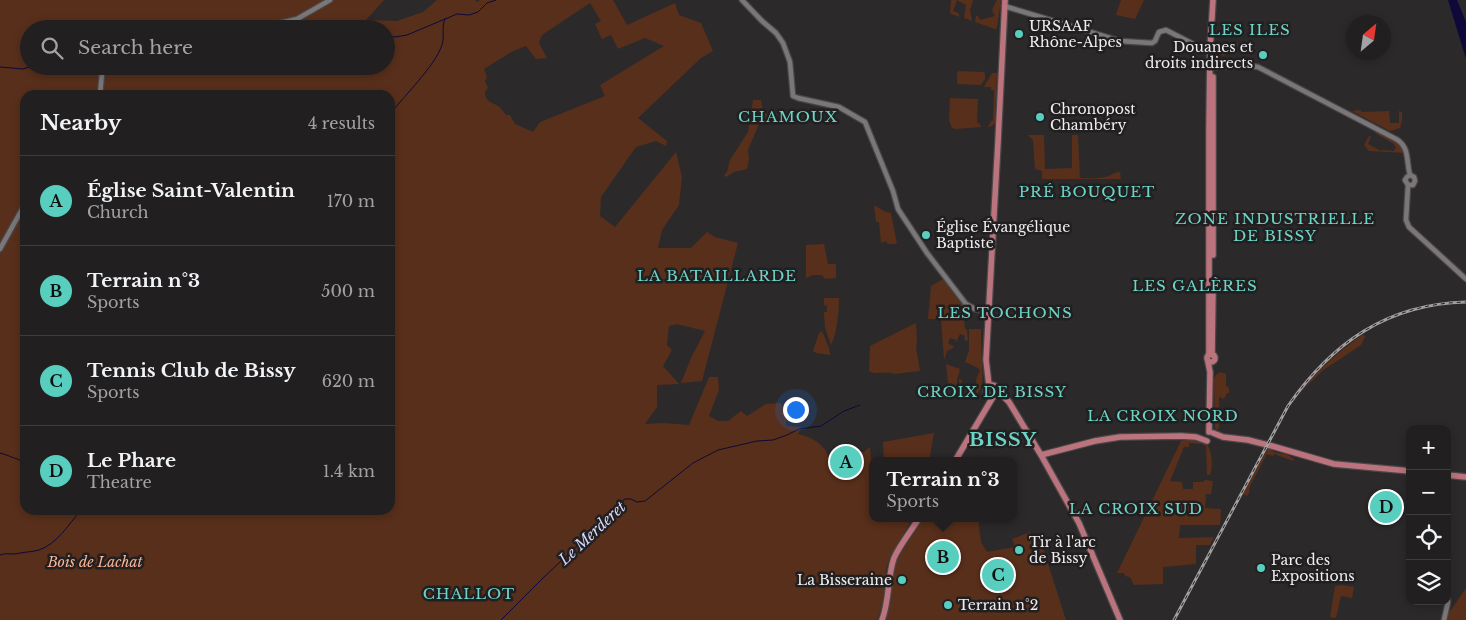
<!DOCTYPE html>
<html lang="en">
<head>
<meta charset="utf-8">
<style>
  body { margin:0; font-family:"Libre Baskerville",serif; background:#2d2c2d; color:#f1f3f6 }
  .controls { position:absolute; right:15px; bottom:15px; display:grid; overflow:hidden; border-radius:10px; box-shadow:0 2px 8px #0003 }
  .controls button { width:45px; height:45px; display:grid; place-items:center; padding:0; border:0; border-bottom:1px solid #3e3d3e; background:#211f20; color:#f1f3f6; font:25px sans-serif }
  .compass { position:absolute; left:1346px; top:15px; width:45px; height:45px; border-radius:50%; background:#211f20; box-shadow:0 2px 8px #0003; rotate:29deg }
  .you { position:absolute; left:795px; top:409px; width:18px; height:18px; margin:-12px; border:4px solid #fff; border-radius:50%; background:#1a73e8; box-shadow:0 0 0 8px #1a73e833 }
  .badge { display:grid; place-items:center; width:32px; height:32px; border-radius:50%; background:#58cebf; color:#111; font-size:16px; font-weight:700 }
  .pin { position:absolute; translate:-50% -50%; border:2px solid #fff; box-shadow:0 1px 5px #0006 }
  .popup { position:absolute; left:869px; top:457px; width:148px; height:65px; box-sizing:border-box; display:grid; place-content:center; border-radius:10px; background:#211f20; filter:drop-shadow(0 1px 4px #0005); font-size:16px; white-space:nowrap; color:#a2a2a5 }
  .popup b { font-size:19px; color:#f1f3f6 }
  .popup::after { content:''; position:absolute; left:50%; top:100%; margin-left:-10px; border:10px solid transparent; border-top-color:#211f20 }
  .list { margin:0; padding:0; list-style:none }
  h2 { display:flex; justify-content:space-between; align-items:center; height:65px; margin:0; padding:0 20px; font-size:21px }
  h2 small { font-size:16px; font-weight:400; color:#a2a2a5 }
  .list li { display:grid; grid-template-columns:32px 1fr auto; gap:15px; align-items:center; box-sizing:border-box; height:90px; padding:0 20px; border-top:1px solid #3e3d3e }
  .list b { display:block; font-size:19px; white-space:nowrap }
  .list p { margin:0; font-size:16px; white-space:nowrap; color:#a2a2a5 }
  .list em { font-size:16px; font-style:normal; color:#a2a2a5 }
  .icon { flex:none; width:28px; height:28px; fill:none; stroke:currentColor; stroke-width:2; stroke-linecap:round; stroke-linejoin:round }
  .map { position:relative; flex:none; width:1466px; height:620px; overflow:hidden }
  .search { position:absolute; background:#211f20; box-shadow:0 2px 8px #0003; left:20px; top:20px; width:375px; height:55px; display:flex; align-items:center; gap:12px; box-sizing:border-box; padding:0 18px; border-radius:28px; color:#a2a2a5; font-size:19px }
  .panel { position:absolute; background:#211f20; box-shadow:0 2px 8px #0003; left:20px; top:90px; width:375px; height:425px; border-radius:15px }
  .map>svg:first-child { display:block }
</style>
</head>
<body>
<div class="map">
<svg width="1466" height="620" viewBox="0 0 1466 620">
  <rect width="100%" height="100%" fill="#2c292b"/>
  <path fill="#582f1b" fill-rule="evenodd" d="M0,0H384L366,20L397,21L423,12L437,0H475L477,2L480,0H613L627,25L675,3L679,15L701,23L713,51L701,58L638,118L667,141L666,146L656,141L636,147L601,197L600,216L615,227L676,152L682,177L679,205L662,230L658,248H691L707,232L715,237L738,243L702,381L681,383L691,358L705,331L677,324L669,326L667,345L672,350L663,366L679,384L657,385V407L645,424L662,423L689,425L709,377H718L719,390L709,416L718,421H728L741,411L747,416L766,404L781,403L786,417V426L801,427L798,434C812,437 829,446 829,462H834V457L831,451L840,452L839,464L846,468H851L852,450L864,452L870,447L872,477L870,504L873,507V518H896L910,523L890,557L886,569L883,603L877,620H0ZM590,3L601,21L595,24L602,39L611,35L618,49L645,38L664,46L600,85L605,96L540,122L533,132L515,124L510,115H506C504,112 501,108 498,106C491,102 485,101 485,92L488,88L485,81L487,77L484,69L513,51L526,46L536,59L547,58L539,43L542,35ZM29,29H386V66H29ZM25,95H390V510H25Z
    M951,0H973L970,10L972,21L964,18L966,5L957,0L953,11L958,13L960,17L951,14L950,12Z
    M997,0H1001L997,28L995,29L975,22L976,16H978L980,20L995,16L992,10Z
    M1121,0H1144L1135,19L1116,15Z
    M1218,42H1220V43H1238V46H1223L1225,55L1224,56L1222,55H1219L1220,64H1227L1219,65L1216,62V43Z
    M959,71L984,72L985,74V79L981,85L958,84L957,82V73Z
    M992,73H997L995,123L992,126L988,127L991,121L993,120L994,90H991V87H984Z
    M950,98L978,99L977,123H979L981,127L956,129L952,128L949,120Z
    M753,100H761L763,111L772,118L771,122L761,119L748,150L749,159L747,169L734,172L726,177L724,175L727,172L730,160L748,132Z
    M1360,110L1362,112L1389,111L1390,123H1399V111L1402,112V121L1400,128L1390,131L1352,111Z
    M1376,131L1399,142L1405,153L1369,151L1364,145L1369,136L1371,137L1368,144L1381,151L1382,150L1394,151L1396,147L1394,145V144L1375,133Z
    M1028,135H1044L1045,169L1072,168V135H1078L1080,178C1088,178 1097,179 1105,177C1111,176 1114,172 1120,172L1121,179H1042V171L1035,169L1033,140Z
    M874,205L884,211L891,213L897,244H888L886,241L881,243L879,222H876Z
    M824,244L828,264H836V278L825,279L822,275H813L806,278V245Z
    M943,279L967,308V318H964L965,329L967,330L968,341L964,340L965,336L960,334L956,342H955L956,340L950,338L948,344L954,346L953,348L947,351L944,360L941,319H928L931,286Z
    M824,298H839C839,311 837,334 831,345L825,328L824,312H827V306L824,305Z
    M916,323L917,341L916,347L920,371L894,374C886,370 878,376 869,371L870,346Z
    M969,329H981C981,340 981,351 982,362C983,380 986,400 960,397L959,379L962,380L961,388L964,394C970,396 975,395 977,389L976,380L980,370L976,367L965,362L969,350Z
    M822,331C824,336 831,351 830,355L816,353L813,351L819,333Z
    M1364,334L1365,337L1361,345L1322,371L1303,390C1320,367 1340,350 1364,334Z
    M946,364L960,369L957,380V388L951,383L949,385L948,383Z
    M1220,372L1226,374V386L1229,388V393H1227L1224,399L1219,397V428L1217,430L1215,428L1214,379L1216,375Z
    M934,433L929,461H884L883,442Z
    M1191,439C1195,440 1200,440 1203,441C1213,447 1213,466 1210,475H1207L1206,446L1202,444L1189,443V447H1184L1170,481L1182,482L1183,489H1193V482H1203L1205,480L1213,481L1211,494H1206L1205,508L1221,509L1220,525H1180L1179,538L1214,537L1210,545H1196V564L1163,567V584L1134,585L1130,577L1125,576L1124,573H1117L1181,441Z
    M1268,448L1276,453L1286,454L1294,459L1293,461L1274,454L1273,456L1267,454L1250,486L1249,490L1250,491L1247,496L1243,494Z
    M923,518H978L981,542L987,552L1015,547L1012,539L1030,532L1036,550L1043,548L1066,620H885L897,559Z
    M1341,585L1354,587L1352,598L1341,596L1336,618L1330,617L1335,586Z
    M1466,588V620H1447L1448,614Z"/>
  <path fill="#0e0939" d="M1448,0H1457L1466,22V59Z"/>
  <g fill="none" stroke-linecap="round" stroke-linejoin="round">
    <path stroke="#0e0939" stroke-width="1" d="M275,27L289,29
      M386,36L395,37L407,35L457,14L469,15L478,12L487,3L496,0
      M0,67L23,69L32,66
      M390,114C404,96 435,66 442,45C445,36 441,27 445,19
      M0,453C9,455 16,460 25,461
      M0,555C5,553 10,554 15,554C23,552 32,552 39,550C57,544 69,524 81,510
      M501,620L541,580L582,541L599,522L614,507L625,499H631L637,502L645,501L693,463L718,450L757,441L773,440L787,435L799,429L821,426L844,411L860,405"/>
    <defs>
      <path id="minor" d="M742,0L762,21L776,33L783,43L790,62L793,96L798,98L839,107L865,122L893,191L898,209L927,253L966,304L975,309L989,312
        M1004,6L1120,41L1152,43L1155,41L1159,32L1166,30L1201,48L1213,51
        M267,29L276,24L297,19L330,0
        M1210,68L1246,65L1258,67L1396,139C1410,147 1406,161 1410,175
        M100,95L102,73L105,69L111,67L146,68L148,66
        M1408,185L1406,220L1409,227L1466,279
        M1408,185H1413L1415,181L1414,177L1410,175
        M1408,185L1405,180L1407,177L1410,175
        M0,249L25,204
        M1444,620L1448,602L1447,593"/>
      <path id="major" d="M1213,255V77
        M1207 358a4 4 0 1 1 8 0a4 4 0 1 1-8 0Z
        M1209,355V130L1210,50L1213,0
        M1212,355L1213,289
        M1208,362L1210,372L1209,432
        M986 391a6 6 0 1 1 12 0a6 6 0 1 1-12 0Z
        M989,386L986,360L998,142L1005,0
        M998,391L1009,402L1041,455L1079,523L1120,620
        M1213,433L1223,437L1248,440L1272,446L1334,464L1410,471
        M1041,455L1095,441L1120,437L1181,436L1196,437L1207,441
        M955,461L993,397
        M1447,475L1466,477
        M882,620C890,599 887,578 894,558C899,546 912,530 919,518"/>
    </defs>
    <use href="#minor" stroke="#494748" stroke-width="7"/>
    <use href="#major" stroke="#494748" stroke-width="8"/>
    <use href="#minor" stroke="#7b7779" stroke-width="4.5"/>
    <use href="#major" stroke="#bb737d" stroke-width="5.5"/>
    <defs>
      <path id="rail" d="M1174,620L1288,406C1332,343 1387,304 1466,302"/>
    </defs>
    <use href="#rail" stroke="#a09e9f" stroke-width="3"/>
    <use href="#rail" stroke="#221f21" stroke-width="1" stroke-dasharray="4" stroke-linecap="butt"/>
  </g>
  <g fill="#58cebf" stroke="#221f21" stroke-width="2">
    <circle cx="1019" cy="34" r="5"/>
    <circle cx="1263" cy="55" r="5"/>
    <circle cx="1040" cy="117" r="5"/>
    <circle cx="926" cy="235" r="5"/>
    <circle cx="1019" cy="550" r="5"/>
    <circle cx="1261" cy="568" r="5"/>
    <circle cx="902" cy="580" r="5"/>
    <circle cx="948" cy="605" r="5"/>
  </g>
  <g text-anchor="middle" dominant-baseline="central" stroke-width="5" stroke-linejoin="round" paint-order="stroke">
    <g font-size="14" fill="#efedee" stroke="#221f21" text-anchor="start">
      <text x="1029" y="26">URSAAF<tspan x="1029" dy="16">Rhône-Alpes</tspan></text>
      <text x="1253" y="47" text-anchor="end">Douanes et<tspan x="1253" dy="16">droits indirects</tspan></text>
      <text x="1050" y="109">Chronopost<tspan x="1050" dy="16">Chambéry</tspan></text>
      <text x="936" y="227">Église Évangélique<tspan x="936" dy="16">Baptiste</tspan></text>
      <text x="1029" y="542">Tir à l'arc<tspan x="1029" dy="16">de Bissy</tspan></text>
      <text x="1271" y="560">Parc des<tspan x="1271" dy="16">Expositions</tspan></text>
      <text x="892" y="580" text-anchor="end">La Bisseraine</text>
      <text x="958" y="605">Terrain n°2</text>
    </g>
    <g font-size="14" font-style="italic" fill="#fbb493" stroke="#221f21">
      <text x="95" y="562">Bois de Lachat</text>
    </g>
    <g font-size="15" letter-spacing="1" fill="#6cd5c7" stroke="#221f21">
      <text x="1250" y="29">LES ILES</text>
      <text x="788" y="116">CHAMOUX</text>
      <text x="1087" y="191">PRÉ BOUQUET</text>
      <text x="1275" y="218">ZONE INDUSTRIELLE<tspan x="1275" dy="17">DE BISSY</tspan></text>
      <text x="717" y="275">LA BATAILLARDE</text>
      <text x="1195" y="285">LES GALÈRES</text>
      <text x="1005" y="312">LES TOCHONS</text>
      <text x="992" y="391">CROIX DE BISSY</text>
      <text x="1163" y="415">LA CROIX NORD</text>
      <text x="1136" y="508">LA CROIX SUD</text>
      <text x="469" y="593">CHALLOT</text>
    </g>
    <g font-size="15" font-style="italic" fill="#d6dbfd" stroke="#221f21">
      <text transform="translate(592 533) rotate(-43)">Le Merderet</text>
    </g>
    <g font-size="19" font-weight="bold" letter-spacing="1" fill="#6cd5c7" stroke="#221f21">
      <text x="1003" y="439">BISSY</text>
    </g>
  </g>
</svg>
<div class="controls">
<button>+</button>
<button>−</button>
<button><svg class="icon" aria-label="locate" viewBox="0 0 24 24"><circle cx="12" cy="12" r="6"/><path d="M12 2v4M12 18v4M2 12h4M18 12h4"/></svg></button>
<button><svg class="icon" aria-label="layers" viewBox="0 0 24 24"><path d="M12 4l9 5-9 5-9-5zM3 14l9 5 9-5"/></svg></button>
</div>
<svg class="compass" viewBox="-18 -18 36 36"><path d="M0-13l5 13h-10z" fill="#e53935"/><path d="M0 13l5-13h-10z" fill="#a2a2a5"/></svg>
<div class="you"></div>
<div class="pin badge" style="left:846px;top:462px">A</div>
<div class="pin badge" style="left:943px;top:557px">B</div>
<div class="popup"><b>Terrain n°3</b>Sports</div>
<div class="pin badge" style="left:998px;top:575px">C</div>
<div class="pin badge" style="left:1386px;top:507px">D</div>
<div class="search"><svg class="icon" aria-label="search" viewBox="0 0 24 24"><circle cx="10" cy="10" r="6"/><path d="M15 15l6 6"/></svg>Search here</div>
<section class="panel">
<h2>Nearby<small>4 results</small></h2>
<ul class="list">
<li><span class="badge">A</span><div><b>Église Saint-Valentin</b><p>Church</p></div><em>170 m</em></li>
<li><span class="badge">B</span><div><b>Terrain n°3</b><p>Sports</p></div><em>500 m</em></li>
<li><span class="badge">C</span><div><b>Tennis Club de Bissy</b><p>Sports</p></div><em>620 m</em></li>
<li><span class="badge">D</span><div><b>Le Phare</b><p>Theatre</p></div><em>1.4 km</em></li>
</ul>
</section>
</div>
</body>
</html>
